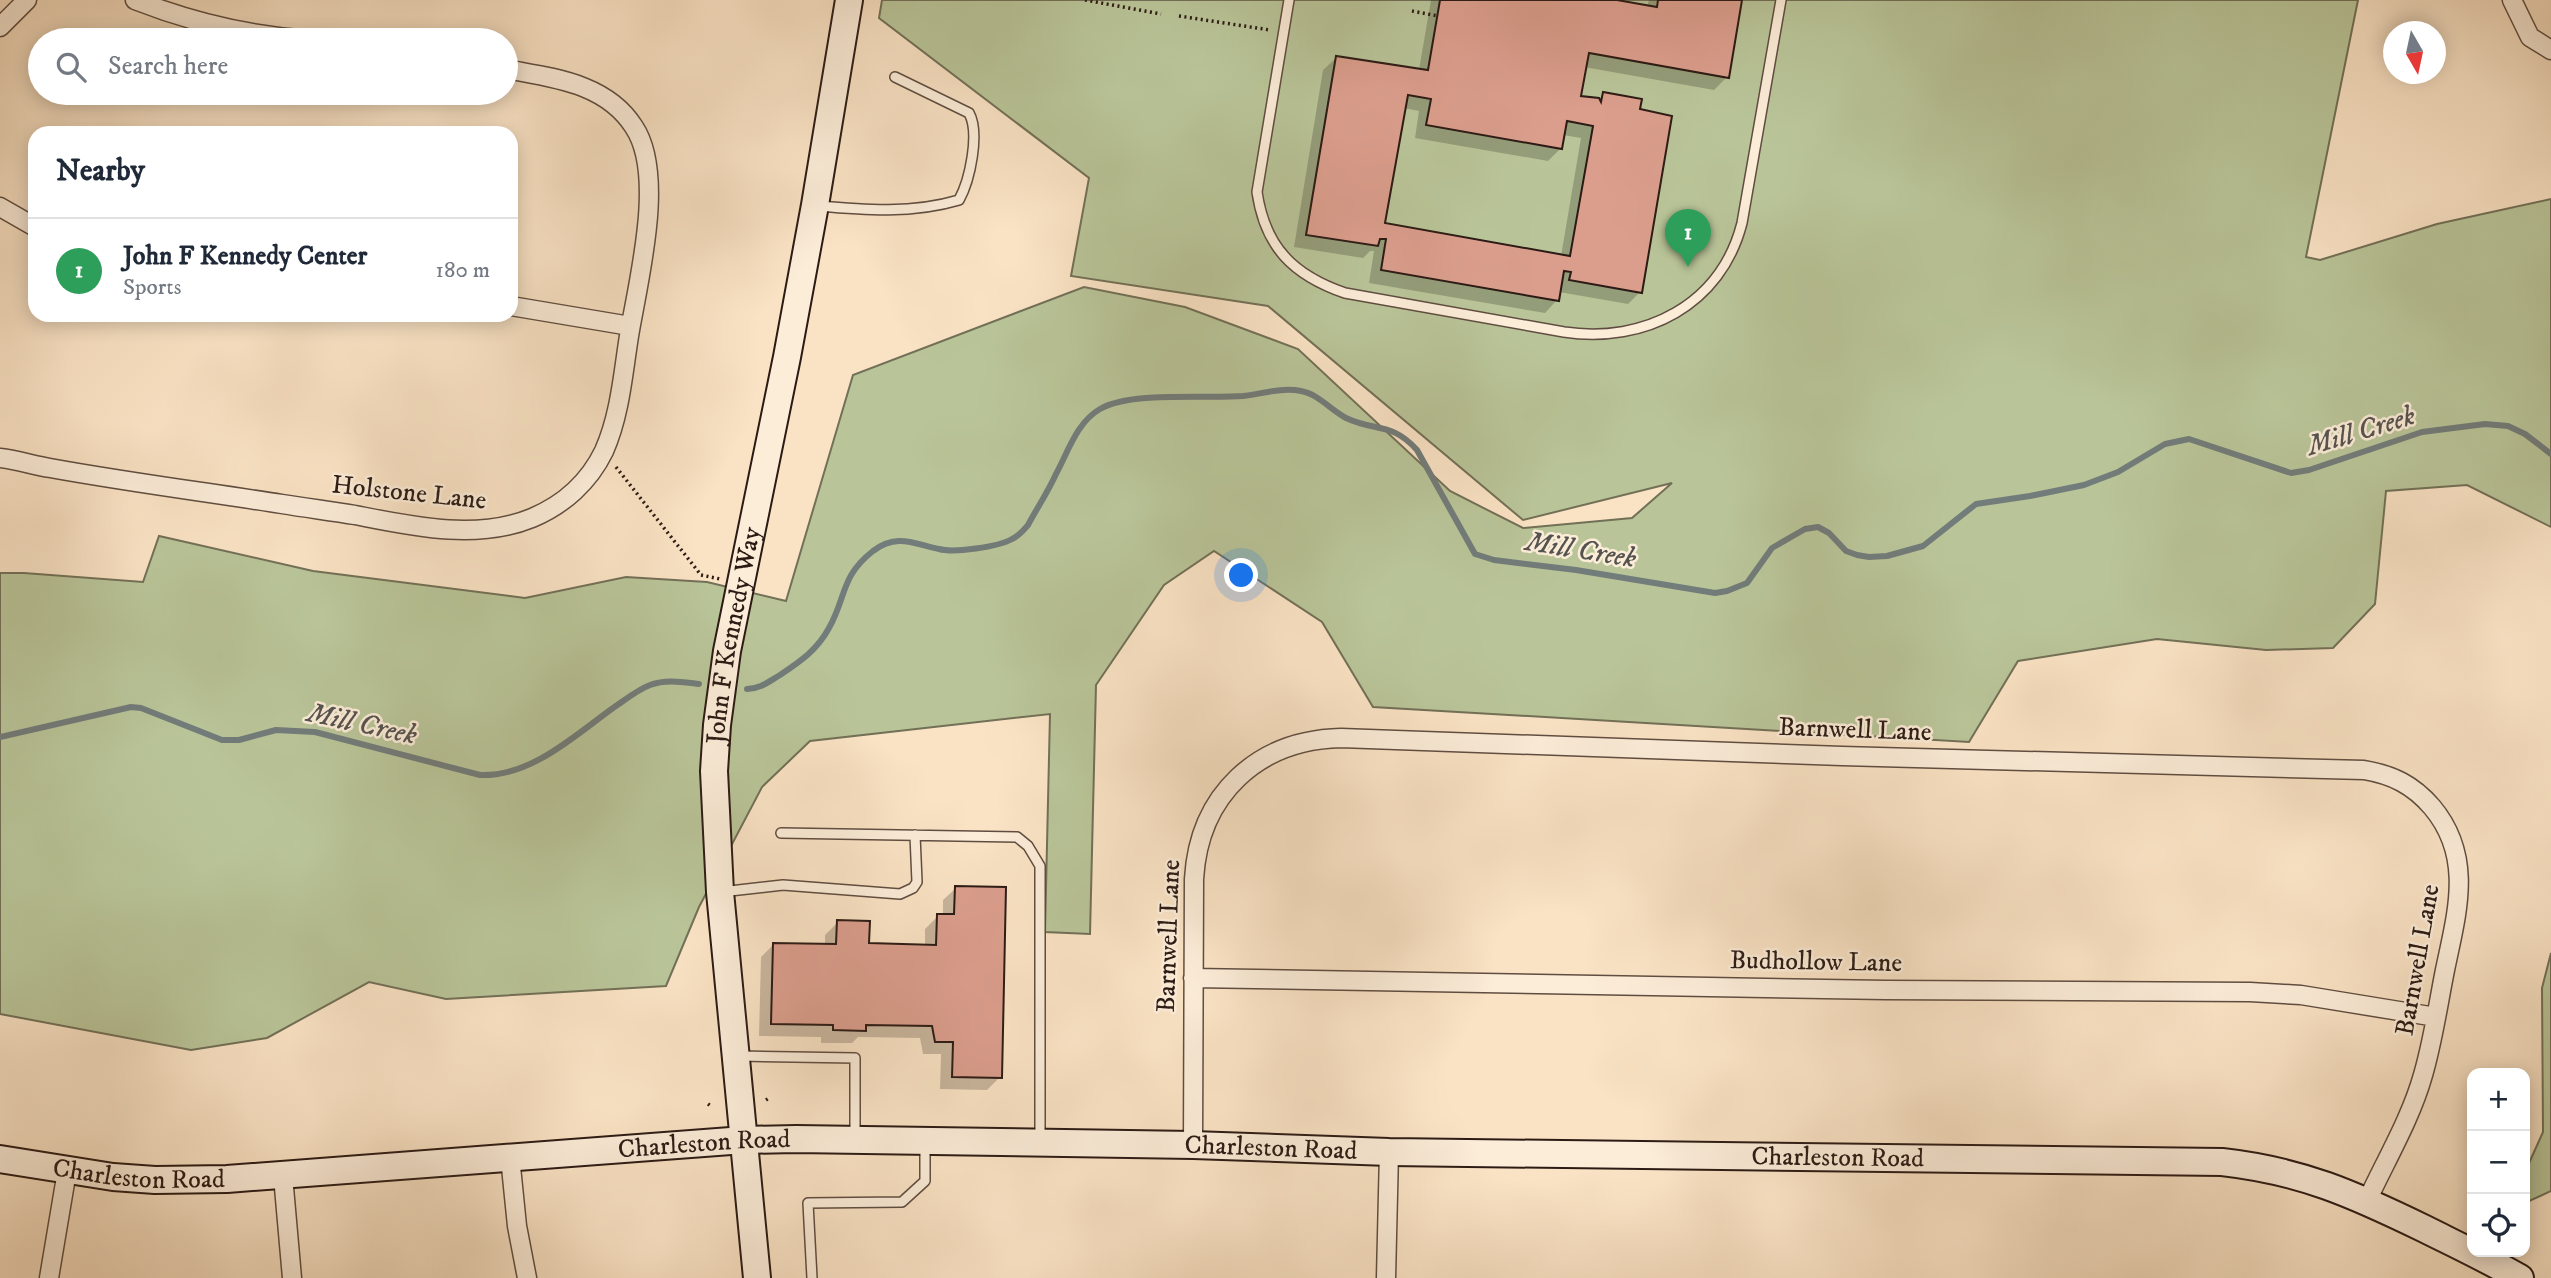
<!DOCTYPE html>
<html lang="en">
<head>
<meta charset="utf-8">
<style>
  body { margin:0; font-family:"IM FELL DW Pica",serif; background:#f6f6f7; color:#1f2937 }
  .controls { position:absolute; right:21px; bottom:21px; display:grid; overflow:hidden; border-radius:14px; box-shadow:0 4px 18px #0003 }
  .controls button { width:63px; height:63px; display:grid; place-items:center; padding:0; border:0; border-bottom:2px solid #e0e1e3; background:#fff; color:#1f2937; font:35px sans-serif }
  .compass { position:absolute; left:2383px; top:21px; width:63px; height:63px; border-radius:50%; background:#fff; box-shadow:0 4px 18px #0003; rotate:171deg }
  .you { position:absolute; left:1242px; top:576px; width:24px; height:24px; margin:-18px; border:5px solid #fff; border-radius:50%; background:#1a73e8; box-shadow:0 0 0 10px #1a73e833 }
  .badge { display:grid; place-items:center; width:46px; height:46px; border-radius:50%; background:#1a73e8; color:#fff; font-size:23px; font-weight:700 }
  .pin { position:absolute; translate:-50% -58px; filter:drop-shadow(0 2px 4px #0008) }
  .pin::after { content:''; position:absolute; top:37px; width:24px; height:21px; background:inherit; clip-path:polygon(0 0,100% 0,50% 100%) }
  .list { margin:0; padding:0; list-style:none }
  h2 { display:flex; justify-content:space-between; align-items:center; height:91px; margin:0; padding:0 28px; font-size:30px }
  h2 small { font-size:23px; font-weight:400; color:#747a83 }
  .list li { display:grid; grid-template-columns:46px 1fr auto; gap:21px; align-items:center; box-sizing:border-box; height:105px; padding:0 28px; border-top:2px solid #e0e1e3 }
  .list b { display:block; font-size:26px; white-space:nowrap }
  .list p { margin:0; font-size:23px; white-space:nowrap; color:#747a83 }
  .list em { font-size:23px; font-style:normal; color:#747a83 }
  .icon { flex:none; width:38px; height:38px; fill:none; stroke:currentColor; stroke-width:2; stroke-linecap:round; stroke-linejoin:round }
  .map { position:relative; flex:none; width:2551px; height:1278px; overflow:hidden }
  .search { position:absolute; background:#fff; box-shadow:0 4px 18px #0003; left:28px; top:28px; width:490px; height:77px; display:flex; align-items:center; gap:18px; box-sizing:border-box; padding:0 24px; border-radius:38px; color:#747a83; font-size:26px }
  .panel { position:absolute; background:#fff; box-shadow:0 4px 18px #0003; left:28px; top:126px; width:490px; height:196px; border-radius:21px }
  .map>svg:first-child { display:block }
</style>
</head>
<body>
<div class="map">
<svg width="2551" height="1278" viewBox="0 0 2551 1278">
  <rect width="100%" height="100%" fill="#fae3c5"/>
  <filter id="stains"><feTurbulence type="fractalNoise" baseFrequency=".00286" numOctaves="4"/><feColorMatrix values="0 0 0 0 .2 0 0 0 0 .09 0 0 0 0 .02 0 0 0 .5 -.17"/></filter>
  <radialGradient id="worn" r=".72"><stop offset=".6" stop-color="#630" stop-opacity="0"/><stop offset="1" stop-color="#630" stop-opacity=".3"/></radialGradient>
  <path fill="#b9c599" stroke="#727057" stroke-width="2" d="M882,0H2358L2306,257L2320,260L2437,224L2551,199V527L2467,485L2386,491L2375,604L2333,648L2266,650L2157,639L2018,661L1969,742L1373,707L1322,622L1214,551L1164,585L1096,685L1090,934L1045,932L1050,714L810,741L762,787L699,907L666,986L446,999L369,982L267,1038L191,1050L0,1014V573H24L143,582L159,536L313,571L525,598L626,577L707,582L786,601L853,375L1084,287L1185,307L1298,349L1450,491L1523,528L1632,518L1672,483L1523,520L1268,306L1071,276L1089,178L879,18Z
    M2551,953V1191L2525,1203V1172L2543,1132L2542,988Z"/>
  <path fill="#0003" fill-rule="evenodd" d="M1431,0H1607L1647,7L1649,0H1740L1727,77L1714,90L1584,67L1579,97L1598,100L1604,94L1638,111L1640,292L1628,304L1559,292L1557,300L1545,313L1369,283L1374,251H1370L1363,258L1294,247L1323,70L1336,58L1419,70ZM1404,108L1419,111L1415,138L1548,161L1561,148L1563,135L1581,138L1561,256L1383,225Z
    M956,888L1000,1077L987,1090L940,1089L941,1054H923L920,1038L858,1037L852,1043H821V1037L759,1036L761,957L773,945L825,946V935L838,922L867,945L925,946V929L938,916H943V900Z"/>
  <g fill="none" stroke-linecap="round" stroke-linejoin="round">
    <path stroke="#727c7a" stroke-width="6" d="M747,689C760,689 768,682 780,675C801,661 817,650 829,628C847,596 840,577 873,551C897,533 914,544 939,549C954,553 998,547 1012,539C1019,536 1023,531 1028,525C1037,508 1048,492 1056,474C1068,452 1077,422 1100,409C1131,391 1205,399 1243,396C1261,394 1282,387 1301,391C1318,394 1331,410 1346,418C1376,432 1392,422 1417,450L1475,554L1494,560L1576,570L1715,593L1727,591L1747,583L1772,548L1805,529L1818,527L1829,533L1846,551L1857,555L1869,557L1887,556L1923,546L1976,504L2030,496L2084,485L2118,472L2165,444L2189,439L2291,473L2309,470L2422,432L2485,424L2508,426L2525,434L2551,454
      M0,737L131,707L141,708L222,740H239L276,730L315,732L480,775C531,777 574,736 613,708C625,700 637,690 650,685C666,679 682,682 699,684"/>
  </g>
  <path fill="#db9e8d" stroke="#2c1b15" stroke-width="2" fill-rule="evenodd" d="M1440,0H1617L1657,7L1658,0H1742L1729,78L1589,53L1581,96L1599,98L1601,102L1603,92L1642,99L1640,109L1672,116L1642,293L1569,280L1571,272L1564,271L1559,301L1381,270L1386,239H1380L1378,246L1306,235L1336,56L1428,70ZM1408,95L1431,99L1426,125L1562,149L1567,121L1593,126L1570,256L1385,223Z
    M955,886L1006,887L1002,1078L952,1077L953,1042H935L932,1026L866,1025V1031L833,1030V1025L771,1024L773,943L836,944L837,920L870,921L869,943L936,945L937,914H954Z"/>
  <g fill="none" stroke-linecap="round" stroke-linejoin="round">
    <defs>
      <path id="lane" d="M1289,0L1257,192C1265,247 1293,275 1345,293L1564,332C1645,344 1721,305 1742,223L1781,0
        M817,206C865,210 912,214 959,200C970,180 980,133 969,113L895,77
        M781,833L1017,837L1028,846L1040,866V1141
        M721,892L783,885L900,894L913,888L917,882L915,835
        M740,1056L855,1058V1139
        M812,1278L808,1203L902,1202L925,1181V1143"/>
      <path id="street" d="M135,0C191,22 250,36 310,40
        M2512,0L2530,37L2551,50
        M0,27L27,0
        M0,207L35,227
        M511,306L630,326
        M0,458C17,460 33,465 50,468C127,482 205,492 282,504C306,508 331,511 355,515C411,526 476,541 532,518C563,505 589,482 604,451C620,415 623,374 629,336C638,281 666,175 634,127C606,83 553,78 506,69
        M1193,978L1886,990L2250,992L2301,995L2436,1017
        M1193,1145L1194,879C1199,794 1258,740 1341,738L1842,756L2364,770C2393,775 2413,785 2432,807C2474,857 2457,912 2445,970C2438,1005 2433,1041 2423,1075C2411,1118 2386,1160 2367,1201
        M510,1157L517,1226L527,1278
        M283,1176L292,1278
        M49,1278L67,1171
        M1386,1278L1389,1152"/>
      <g id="secondary">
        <path id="s1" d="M0,1159L113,1177L155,1180L227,1179L744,1140L796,1139L1193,1145L1389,1152L2222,1162C2302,1171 2353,1194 2425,1229C2457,1245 2489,1260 2520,1278"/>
        <path id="s2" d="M757,1278L720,892L714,771L717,725L727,651L787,357L815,205L849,0"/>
      </g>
    </defs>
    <use href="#lane" stroke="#604d41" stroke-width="12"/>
    <use href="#street" stroke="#604d41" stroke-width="21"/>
    <use href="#secondary" stroke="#2c1b15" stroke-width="30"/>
    <path stroke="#2c1b15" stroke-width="3.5" stroke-dasharray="2 3.5" stroke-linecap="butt" d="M1085,0L1161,14
      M1412,11L1438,16
      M1179,16L1270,30
      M616,467L701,575L720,579
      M766,1100L769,1098
      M708,1104L712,1107"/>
    <use href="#lane" stroke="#fcedd9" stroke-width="9"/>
    <use href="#street" stroke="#fcedd9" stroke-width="18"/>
    <use href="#secondary" stroke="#fcedd9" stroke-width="26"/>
  </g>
  <g text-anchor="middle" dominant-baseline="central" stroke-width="5" stroke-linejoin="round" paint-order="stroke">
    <g font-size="26" fill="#2c1b15" stroke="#fcedd9">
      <text transform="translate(409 493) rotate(6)">Holstone Lane</text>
      <text stroke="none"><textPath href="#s2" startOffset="646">John F Kennedy Way</textPath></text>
      <text transform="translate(1855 730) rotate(2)">Barnwell Lane</text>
      <text transform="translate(1169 936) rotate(-88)">Barnwell Lane</text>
      <text transform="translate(2418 960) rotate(-80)">Barnwell Lane</text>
      <text transform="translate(1816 962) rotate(1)">Budhollow Lane</text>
      <text stroke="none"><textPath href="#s1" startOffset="707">Charleston Road</textPath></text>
      <text stroke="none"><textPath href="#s1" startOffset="1274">Charleston Road</textPath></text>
      <text stroke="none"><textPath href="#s1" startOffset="1841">Charleston Road</textPath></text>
      <text stroke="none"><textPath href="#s1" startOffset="140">Charleston Road</textPath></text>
    </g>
    <g font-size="28" font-style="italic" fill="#555350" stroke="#fcedd9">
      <text transform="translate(2361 431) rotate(-17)">Mill Creek</text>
      <text transform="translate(1581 550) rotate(9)">Mill Creek</text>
      <text transform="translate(362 724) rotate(12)">Mill Creek</text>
    </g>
  </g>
  <rect width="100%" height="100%" filter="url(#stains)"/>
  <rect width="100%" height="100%" fill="url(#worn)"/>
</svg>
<div class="controls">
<button>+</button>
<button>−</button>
<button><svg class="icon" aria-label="locate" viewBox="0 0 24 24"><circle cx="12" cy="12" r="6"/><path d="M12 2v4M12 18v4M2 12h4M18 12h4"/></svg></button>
</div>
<svg class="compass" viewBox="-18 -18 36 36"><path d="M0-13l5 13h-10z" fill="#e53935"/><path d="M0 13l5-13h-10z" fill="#747a83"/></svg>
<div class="you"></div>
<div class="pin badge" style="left:1688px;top:267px;background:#2e9e5b">1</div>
<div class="search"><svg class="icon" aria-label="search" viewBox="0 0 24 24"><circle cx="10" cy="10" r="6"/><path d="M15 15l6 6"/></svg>Search here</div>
<section class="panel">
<h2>Nearby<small></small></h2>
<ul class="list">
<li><span class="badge" style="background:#2e9e5b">1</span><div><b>John F Kennedy Center</b><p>Sports</p></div><em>180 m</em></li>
</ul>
</section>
</div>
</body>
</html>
